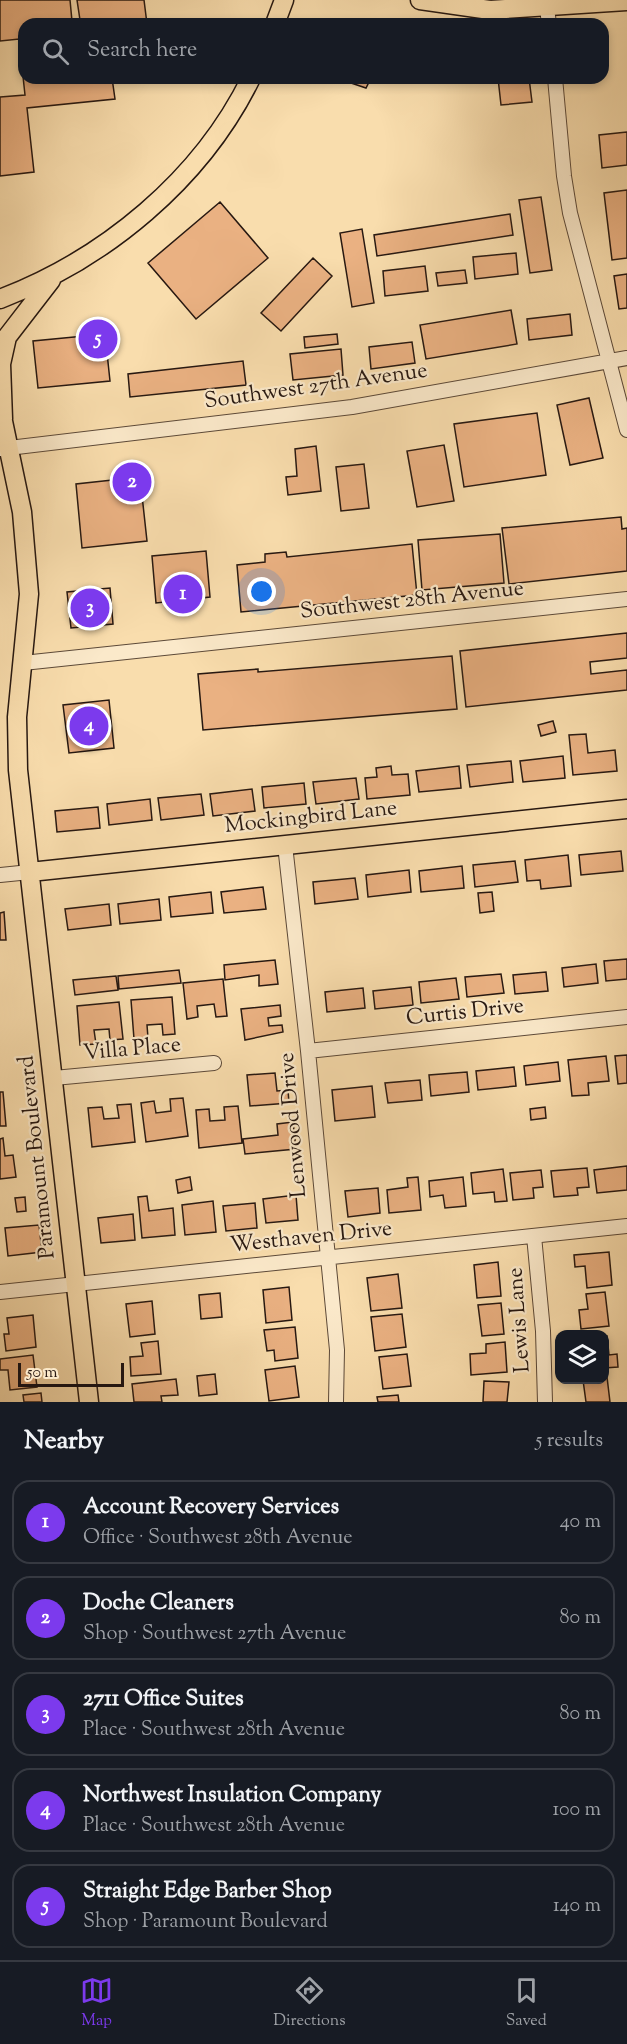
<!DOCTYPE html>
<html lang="en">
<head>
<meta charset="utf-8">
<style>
  body { margin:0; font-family:"Sorts Mill Goudy",serif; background:#20242c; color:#f1f3f6 }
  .controls { position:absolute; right:18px; bottom:18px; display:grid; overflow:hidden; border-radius:12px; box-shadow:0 3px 9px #0003 }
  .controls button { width:54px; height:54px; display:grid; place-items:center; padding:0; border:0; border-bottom:2px solid #363941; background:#171b24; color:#f1f3f6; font:30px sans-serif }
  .scale { position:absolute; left:18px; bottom:15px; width:106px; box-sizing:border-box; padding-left:6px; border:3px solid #271811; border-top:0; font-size:16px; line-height:21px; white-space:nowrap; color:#271811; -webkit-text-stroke:4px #fbe9ca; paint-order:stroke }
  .you { position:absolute; left:262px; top:592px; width:21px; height:21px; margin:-15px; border:4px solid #fff; border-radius:50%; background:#1a73e8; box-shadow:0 0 0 9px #1a73e833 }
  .badge { display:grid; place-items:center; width:39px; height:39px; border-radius:50%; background:#7c3aed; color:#fff; font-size:20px; font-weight:700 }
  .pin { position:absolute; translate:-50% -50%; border:3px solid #fff; box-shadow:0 2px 6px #0006 }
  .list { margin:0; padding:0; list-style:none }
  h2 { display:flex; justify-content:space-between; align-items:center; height:78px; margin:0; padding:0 24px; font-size:26px }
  h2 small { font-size:20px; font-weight:400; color:#9ea1a6 }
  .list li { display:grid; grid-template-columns:39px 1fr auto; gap:18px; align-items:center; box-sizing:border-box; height:84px; margin:0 12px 12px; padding:0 12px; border:2px solid #363941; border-radius:18px }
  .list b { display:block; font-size:22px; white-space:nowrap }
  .list p { margin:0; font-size:20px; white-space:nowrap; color:#9ea1a6 }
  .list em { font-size:20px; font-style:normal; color:#9ea1a6 }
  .icon { flex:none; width:33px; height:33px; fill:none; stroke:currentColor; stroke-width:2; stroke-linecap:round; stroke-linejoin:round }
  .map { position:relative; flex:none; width:627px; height:1402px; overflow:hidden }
  .search { position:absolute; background:#171b24; box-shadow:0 3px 9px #0003; left:18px; right:18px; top:18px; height:66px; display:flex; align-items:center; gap:15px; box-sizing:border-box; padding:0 21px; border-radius:18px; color:#9ea1a6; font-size:22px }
  .sheet { height:558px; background:#171b24 }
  nav { display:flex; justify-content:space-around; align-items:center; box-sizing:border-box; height:84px; border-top:2px solid #363941; background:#171b24; font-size:16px; color:#9ea1a6 }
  nav a { display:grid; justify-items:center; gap:3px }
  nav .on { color:#7c3aed }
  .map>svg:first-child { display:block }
</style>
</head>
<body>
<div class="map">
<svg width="627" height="1402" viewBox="0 0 627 1402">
  <rect width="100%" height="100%" fill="#f9ddad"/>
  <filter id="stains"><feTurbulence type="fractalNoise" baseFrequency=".00333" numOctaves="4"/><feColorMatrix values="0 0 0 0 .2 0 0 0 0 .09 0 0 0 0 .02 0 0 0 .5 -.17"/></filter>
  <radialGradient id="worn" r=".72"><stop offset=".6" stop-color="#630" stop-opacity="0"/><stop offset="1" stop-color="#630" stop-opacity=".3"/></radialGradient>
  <path fill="#eab182" stroke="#271811" stroke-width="1.5" d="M0,0H70L72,21L80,20L77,0H144L147,24H24V78H112L115,99L27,108L34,172L0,176V97L25,95L19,39L0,41Z
    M342,78H371L366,88L342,80Z
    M498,78H529L532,102L501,105Z
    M627,132V165L602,168L599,135Z
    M627,190V258L612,260L604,193Z
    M541,197L552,270L530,273L519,200Z
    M220,202L268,258L196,319L148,263Z
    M510,214L513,235L377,256L374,235Z
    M362,229L374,303L352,307L340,233Z
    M516,253L518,274L475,279L473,257Z
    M313,258L332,276L281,331L261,313Z
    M425,266L428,291L385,296L383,271Z
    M465,270L467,283L438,286L436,273Z
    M627,274V308L619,309L614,276Z
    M511,310L517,344L426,359L420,325Z
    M570,314L572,335L529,340L527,319Z
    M105,334L110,381L38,388L33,341Z
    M337,334L338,344L305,348L304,337Z
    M412,342L415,363L371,369L369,347Z
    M341,349L343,375L293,380L290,354Z
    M243,361L246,385L130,397L128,374Z
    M589,398L603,458L570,465L557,405Z
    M537,413L546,475L464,487L454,424Z
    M444,445L454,501L417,507L407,451Z
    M316,446L321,491L288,495L286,477L297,476L295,449Z
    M364,464L369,508L341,511L336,467Z
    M140,477L147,541L82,548L76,484Z
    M621,517L622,529L627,528V571L509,584L502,528Z
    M500,534L504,583L422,590L418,540Z
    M412,544L417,595L241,612L237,565L265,562V554L286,552L287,557Z
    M206,551L210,597L156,603L152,556Z
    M110,588L113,624L71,628L67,592Z
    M627,633V658L590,662L591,674L627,670V690L466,707L460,651Z
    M452,656L457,709L203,730L198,674L258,669V672Z
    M109,700L114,748L69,753L63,705Z
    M553,721L556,732L541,736L538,725Z
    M586,734L588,753L615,750L617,771L573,775L569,735Z
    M563,756L565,778L523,782L520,761Z
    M511,761L513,782L470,787L467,765Z
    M391,766L392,775L408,774L410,795L367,799L365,778L377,777L376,768Z
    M459,766L461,788L419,792L416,771Z
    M356,778L359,799L316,804L313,782Z
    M304,783L306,804L264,808L262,787Z
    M252,789L255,811L213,816L210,794Z
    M201,794L204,815L161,820L158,798Z
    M150,799L152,820L109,825L107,804Z
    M98,807L100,828L57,832L55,811Z
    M621,851L623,871L581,875L579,855Z
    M568,855L571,886L541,889L540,880L527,881L525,860Z
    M515,861L518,882L475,887L473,865Z
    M462,866L464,888L421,892L419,871Z
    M409,870L411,892L368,897L366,875Z
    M355,878L358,899L315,904L313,882Z
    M263,887L266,909L224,913L221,892Z
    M211,892L213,913L171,917L169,897Z
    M492,892L494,911L480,913L478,893Z
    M159,899L161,920L120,924L118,904Z
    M109,904L111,925L68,930L65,909Z
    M4,912L6,940H0V913Z
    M627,959V979L606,981L604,961Z
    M275,960L278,984L259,986V975L225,980L224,965Z
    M596,964L598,983L564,987L562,968Z
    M179,970L181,983L119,989L118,976Z
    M546,972L548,991L515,994L513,975Z
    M501,974L504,993L467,997L465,977Z
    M116,976L118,990L75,995L73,980Z
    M456,978L459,999L421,1003L419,982Z
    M223,979L227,1016L216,1017L214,1004L197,1006L198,1017L187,1019L183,983Z
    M411,987L413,1005L375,1009L373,991Z
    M363,988L365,1008L327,1012L325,992Z
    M172,997L175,1034L163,1035L162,1024L147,1025L148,1038L134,1039L131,1000Z
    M119,1002L123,1039L110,1040L109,1029L94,1030L96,1044L80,1045L77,1006Z
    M280,1005L281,1016L268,1018L269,1026L282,1025L283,1032L245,1040L241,1009Z
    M627,1055V1083L618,1084L615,1056Z
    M606,1056L609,1081L588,1083L589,1095L572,1096L568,1060Z
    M558,1062L560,1081L526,1085L524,1066Z
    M514,1067L516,1086L478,1090L476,1071Z
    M467,1072L469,1092L431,1096L429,1075Z
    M275,1073L277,1091L288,1090L289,1103L250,1106L247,1075Z
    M420,1080L422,1100L388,1103L385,1083Z
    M372,1086L375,1117L335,1121L332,1090Z
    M0,1092H3L6,1126H0Z
    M183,1098L188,1136L146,1142L141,1103L154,1101L156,1113L171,1111L170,1099Z
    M131,1104L135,1142L92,1147L88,1108L102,1107L104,1119L119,1118L117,1105Z
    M238,1106L242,1143L199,1148L196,1110L209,1109L210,1121L225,1120L224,1107Z
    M545,1107L546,1118L531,1120L530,1109Z
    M293,1122L296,1149L245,1154L243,1139L278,1135L277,1124Z
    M3,1138L5,1156L13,1155L16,1177L0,1179V1139Z
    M627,1166V1190L597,1193L594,1170Z
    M587,1168L589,1187L577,1188L578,1195L554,1197L551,1171Z
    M503,1169L507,1201L495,1202L494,1192L473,1194L471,1173Z
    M541,1170L543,1187L533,1188L534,1198L513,1200L510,1173Z
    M190,1177L192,1190L178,1193L176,1180Z
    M418,1177L421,1210L389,1213L387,1190L408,1187L407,1178Z
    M463,1177L466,1206L445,1208L443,1195L430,1197L429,1181Z
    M378,1188L380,1213L348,1217L345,1191Z
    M296,1195L298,1220L266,1223L263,1199Z
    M147,1196L149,1211L173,1208L175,1235L142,1238L138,1197Z
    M25,1197L26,1211L17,1212L15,1198Z
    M213,1201L216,1232L185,1235L182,1205Z
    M255,1203L257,1228L226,1231L223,1206Z
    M133,1214L135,1240L101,1243L98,1218Z
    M39,1225L42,1252L8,1256L5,1228Z
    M609,1252L612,1285L587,1288L585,1266L575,1267L574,1255Z
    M498,1262L501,1296L477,1298L474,1265Z
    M398,1274L402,1308L371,1311L367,1278Z
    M289,1287L292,1320L266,1323L263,1290Z
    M605,1292L609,1326L581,1329L579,1310L588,1309L586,1294Z
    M220,1293L222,1317L201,1319L199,1295Z
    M152,1301L155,1334L130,1337L126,1304Z
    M501,1303L504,1334L482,1336L478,1305Z
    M402,1314L406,1347L375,1351L371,1317Z
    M33,1315L36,1347L6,1351L4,1334H9L7,1318Z
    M295,1327L298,1358L275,1361L274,1350L267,1351L264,1330Z
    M604,1336H607L609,1355L617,1354L618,1367L604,1368Z
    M158,1341L161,1374L131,1376L130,1357L143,1356L141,1343Z
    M505,1342L507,1372L471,1375L470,1354L486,1353V1344Z
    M407,1354L411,1386L383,1389L379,1357Z
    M33,1355L37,1387L10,1390L8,1370H0V1359Z
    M295,1366L299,1397L269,1401L265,1370Z
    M215,1374L217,1394L199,1396L197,1376Z
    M604,1377H607L610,1402H586L583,1380H604Z
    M176,1379L178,1395L161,1396L162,1402H134L132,1384Z
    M484,1381L509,1382L507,1402H483Z
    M41,1393L42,1402H24L23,1395Z
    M398,1395L399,1402H378L377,1397Z"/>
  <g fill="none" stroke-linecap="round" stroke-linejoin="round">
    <defs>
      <path id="minor" d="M547,8L549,24
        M555,78L564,176L570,213L627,430
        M0,449L352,407L627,358
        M23,663L627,599
        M285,845L308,1051L337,1350L336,1402
        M0,875L30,872
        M308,1051L627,1017
        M54,1078L214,1063
        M534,1236L543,1331L545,1402
        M0,1292L627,1226"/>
      <path id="major" d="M420,0L490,10L627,1
        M275,24L284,0
        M0,299C105,259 201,180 251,78
        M0,407L22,512L29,594L17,717L18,770L89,1402
        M3,419L1,364L7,337L51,280
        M30,872L627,809"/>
    </defs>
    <use href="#minor" stroke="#5c4938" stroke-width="16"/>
    <use href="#major" stroke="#271811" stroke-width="21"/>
    <use href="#minor" stroke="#fbe9ca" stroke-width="14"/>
    <use href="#major" stroke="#f9ddad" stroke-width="18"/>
  </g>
  <g text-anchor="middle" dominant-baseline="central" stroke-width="4.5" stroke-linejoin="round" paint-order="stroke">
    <g font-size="22" fill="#271811" stroke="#fbe9ca">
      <text transform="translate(316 387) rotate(-8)">Southwest 27th Avenue</text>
      <text transform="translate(412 601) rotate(-6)">Southwest 28th Avenue</text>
      <text transform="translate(311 818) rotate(-6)">Mockingbird Lane</text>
      <text transform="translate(465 1013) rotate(-6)">Curtis Drive</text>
      <text transform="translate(132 1050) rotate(-5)">Villa Place</text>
      <text transform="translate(294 1125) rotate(-95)">Lenwood Drive</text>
      <text transform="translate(38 1157) rotate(-96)">Paramount Boulevard</text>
      <text transform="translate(311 1238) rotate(-6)">Westhaven Drive</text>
      <text transform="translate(520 1320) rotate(-94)">Lewis Lane</text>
    </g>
  </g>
  <rect width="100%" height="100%" filter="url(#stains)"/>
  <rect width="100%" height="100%" fill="url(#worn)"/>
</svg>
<div class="controls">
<button><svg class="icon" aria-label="layers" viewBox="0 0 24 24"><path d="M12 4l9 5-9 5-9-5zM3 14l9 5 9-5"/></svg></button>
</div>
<div class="scale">50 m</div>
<div class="you"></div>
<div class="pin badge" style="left:183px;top:594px">1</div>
<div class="pin badge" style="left:132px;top:482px">2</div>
<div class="pin badge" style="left:90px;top:608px">3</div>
<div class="pin badge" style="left:89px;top:726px">4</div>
<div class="pin badge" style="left:98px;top:339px">5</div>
<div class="search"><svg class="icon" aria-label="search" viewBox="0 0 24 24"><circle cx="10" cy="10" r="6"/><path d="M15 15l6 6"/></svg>Search here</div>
</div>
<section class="sheet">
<h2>Nearby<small>5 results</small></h2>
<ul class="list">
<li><span class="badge">1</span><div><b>Account Recovery Services</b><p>Office · Southwest 28th Avenue</p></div><em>40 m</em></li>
<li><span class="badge">2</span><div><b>Doche Cleaners</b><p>Shop · Southwest 27th Avenue</p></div><em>80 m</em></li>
<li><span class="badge">3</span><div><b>2711 Office Suites</b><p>Place · Southwest 28th Avenue</p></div><em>80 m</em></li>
<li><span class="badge">4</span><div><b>Northwest Insulation Company</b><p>Place · Southwest 28th Avenue</p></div><em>100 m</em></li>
<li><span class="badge">5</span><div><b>Straight Edge Barber Shop</b><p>Shop · Paramount Boulevard</p></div><em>140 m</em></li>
</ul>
</section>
<nav>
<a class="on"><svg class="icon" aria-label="map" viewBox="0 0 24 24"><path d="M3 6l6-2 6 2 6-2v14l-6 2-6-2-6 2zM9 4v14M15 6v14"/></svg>Map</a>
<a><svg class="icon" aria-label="directions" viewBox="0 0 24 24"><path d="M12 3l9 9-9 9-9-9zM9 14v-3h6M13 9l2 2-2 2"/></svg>Directions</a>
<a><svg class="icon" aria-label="saved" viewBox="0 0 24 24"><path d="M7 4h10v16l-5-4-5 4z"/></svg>Saved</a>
</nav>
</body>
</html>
